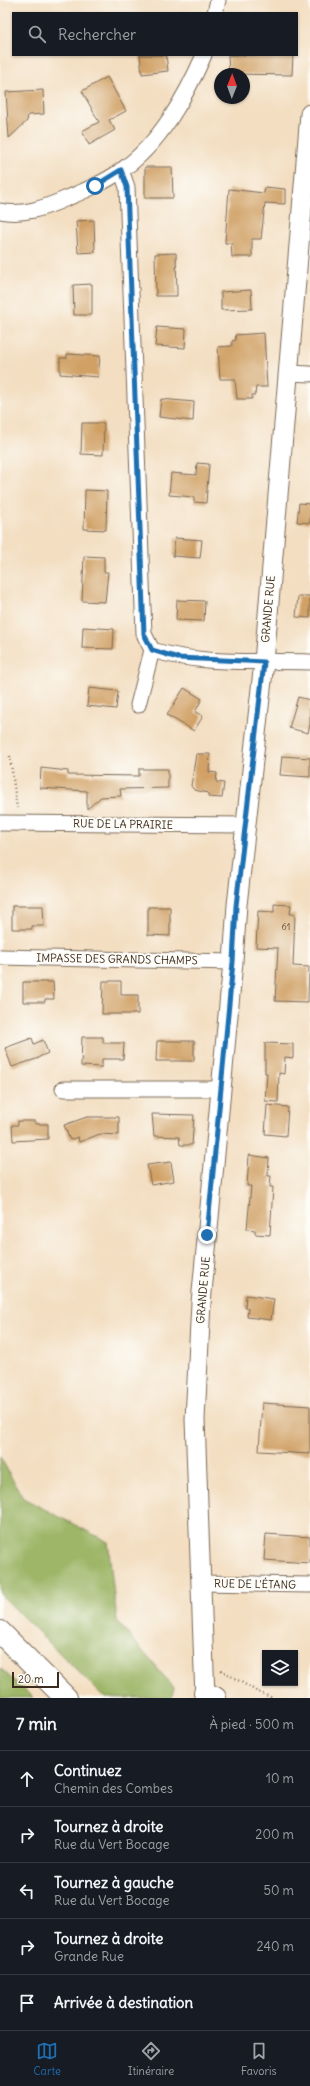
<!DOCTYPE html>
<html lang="fr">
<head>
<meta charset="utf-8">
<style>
  body { margin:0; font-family:Delius,sans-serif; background:#242831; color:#f1f3f6 }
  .controls { position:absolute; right:12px; bottom:12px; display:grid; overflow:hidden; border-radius:0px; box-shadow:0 1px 3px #0004 }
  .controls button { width:36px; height:36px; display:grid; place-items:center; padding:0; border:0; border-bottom:1px solid #363941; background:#171b24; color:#f1f3f6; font:20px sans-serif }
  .compass { position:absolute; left:214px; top:68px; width:36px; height:36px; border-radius:50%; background:#171b24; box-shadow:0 1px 3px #0004; rotate:1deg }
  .scale { position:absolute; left:12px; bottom:10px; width:47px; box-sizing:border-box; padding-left:4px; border:2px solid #3b2a1e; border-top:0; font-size:11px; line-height:14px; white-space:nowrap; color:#3b2a1e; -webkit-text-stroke:3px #fdfcf7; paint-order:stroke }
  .stop { position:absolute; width:12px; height:12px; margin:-9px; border:3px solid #1f6fb2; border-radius:50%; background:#fff }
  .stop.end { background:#1f6fb2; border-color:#fff; box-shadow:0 1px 4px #0008 }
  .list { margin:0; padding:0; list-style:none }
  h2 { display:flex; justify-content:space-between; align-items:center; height:52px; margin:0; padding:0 16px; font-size:17px }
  h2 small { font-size:13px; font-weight:400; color:#9ea1a6 }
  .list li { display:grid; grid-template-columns:26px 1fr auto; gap:12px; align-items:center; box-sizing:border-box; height:56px; padding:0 16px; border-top:1px solid #363941 }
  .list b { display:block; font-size:15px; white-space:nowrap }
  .list p { margin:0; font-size:13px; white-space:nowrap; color:#9ea1a6 }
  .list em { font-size:13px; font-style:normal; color:#9ea1a6 }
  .icon { flex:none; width:22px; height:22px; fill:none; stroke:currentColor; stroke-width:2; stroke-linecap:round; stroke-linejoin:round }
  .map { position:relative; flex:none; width:310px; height:1698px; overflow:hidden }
  .search { position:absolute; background:#171b24; box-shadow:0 1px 3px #0004; left:12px; right:12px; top:12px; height:44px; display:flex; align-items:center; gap:10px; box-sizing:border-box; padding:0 14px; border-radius:0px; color:#9ea1a6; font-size:15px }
  .sheet { height:332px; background:#171b24 }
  nav { display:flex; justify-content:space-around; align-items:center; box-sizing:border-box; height:56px; border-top:1px solid #363941; background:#171b24; font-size:11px; color:#9ea1a6 }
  nav a { display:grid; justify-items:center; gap:2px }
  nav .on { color:#1f6fb2 }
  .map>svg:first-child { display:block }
</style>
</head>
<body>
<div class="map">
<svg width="310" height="1698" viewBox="0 0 310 1698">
  <rect width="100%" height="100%" fill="#fdfcf7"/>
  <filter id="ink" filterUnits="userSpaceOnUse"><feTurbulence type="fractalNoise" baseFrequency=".025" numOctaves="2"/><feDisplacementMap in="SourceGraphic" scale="8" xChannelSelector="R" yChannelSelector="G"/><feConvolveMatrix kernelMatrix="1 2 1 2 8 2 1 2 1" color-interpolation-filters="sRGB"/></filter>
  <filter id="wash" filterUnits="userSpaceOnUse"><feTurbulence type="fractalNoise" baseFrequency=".012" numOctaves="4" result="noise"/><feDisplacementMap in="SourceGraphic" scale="16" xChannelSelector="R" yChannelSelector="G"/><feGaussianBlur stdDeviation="0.9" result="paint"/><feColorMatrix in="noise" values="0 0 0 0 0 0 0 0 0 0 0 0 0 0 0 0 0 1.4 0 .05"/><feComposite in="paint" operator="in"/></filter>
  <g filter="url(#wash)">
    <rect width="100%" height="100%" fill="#f3dec1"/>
    <path fill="#9db667" stroke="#6c7042" d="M0,1457L23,1498L108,1542L117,1621L174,1688L171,1698H105L0,1594Z
      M0,1668L33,1698H0Z"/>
    <g id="blocks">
      <path fill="#d0a065" d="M140,55H166L168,71L142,74Z
        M228,55H293L292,75L229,74Z
        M107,77L126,111L109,120L115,130L89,145L82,131L99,122L82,91Z
        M43,90L44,114L28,115L27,121L9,138L6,92Z
        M145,167H172L173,198H145Z
        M265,187L285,189V204L265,203L261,239H252V257H232L231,243H225L229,189L264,193Z
        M94,220L95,252L78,253L76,221Z
        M176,253L177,296H156L155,254Z
        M92,284V315H74L73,285Z
        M251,290L252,309L221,310V292Z
        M157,327L186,329L185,348L155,346Z
        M264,333L267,387H256L255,395H252V399H237L235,379H220L218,347L232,346V341L236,340L235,335Z
        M67,354L100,356L98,377L60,374V358H67Z
        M161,399L194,402L193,421L159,417Z
        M82,423H104L103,455L81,454Z
        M197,463L209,464L206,503L194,502V497L169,495L171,473L196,475Z
        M85,490L107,491L106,530L84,529Z
        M299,503L310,504V523L297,522Z
        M175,538L202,540L200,558L173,556Z
        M84,556L104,557V572H108L105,602L82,601Z
        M298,596H310V618L296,617Z
        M177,600L205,601L204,621L176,620Z
        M83,627L114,629L113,649L82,648Z
        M89,688L118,691L116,709L87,706Z
        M184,688L202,699L195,712L203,716L194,731L167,715Z
        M298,697L310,700V724L308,733L289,728Z
        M196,754H210L209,772L217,773L216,782L224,783L222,798L208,797V793L194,790L191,786Z
        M282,756L310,758V777L280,775Z
        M41,768L68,771V775L139,776V769H168V788L120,789L121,796L101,797L87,809V791L40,788Z
        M274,904L291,905L290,914H295L293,966L309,967L308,1002L275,1001L278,948L256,947L258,911L274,912Z
        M12,906H43L44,926H32V929H12Z
        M148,907H170V936L148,935Z
        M103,981H121V995H138V1014H102Z
        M23,982H53L54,999H45V1002H23Z
        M82,1037H103V1043H124L123,1059H102V1067L81,1066Z
        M32,1038L34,1044L43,1040L48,1053L39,1057V1058L12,1067L5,1048Z
        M157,1041H194V1061H156Z
        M265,1043L293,1044V1058L285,1057L284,1074L279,1073L278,1102L265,1101L267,1073H265Z
        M267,1105L288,1107L286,1136L265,1134Z
        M152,1114L194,1115L192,1145H180L179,1137L154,1136Z
        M87,1117H119V1135L100,1134L79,1142L78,1137L70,1140L64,1125Z
        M18,1121H35V1124H48V1139L13,1141L12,1125H18Z
        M249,1155L269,1158L268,1176H271L270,1187H273L270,1235L255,1234V1230L247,1229L251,1186H247Z
        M171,1162L174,1181L151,1185L147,1165Z
        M246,1295L274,1299L271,1320L247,1317L248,1308H245Z
        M262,1403L310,1406V1454L259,1451Z
        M266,1534L310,1537V1563L264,1560Z"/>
    </g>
  </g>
  <g filter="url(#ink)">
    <use href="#blocks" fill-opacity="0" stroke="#7b6957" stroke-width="1"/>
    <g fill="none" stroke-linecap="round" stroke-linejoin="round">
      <defs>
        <path id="minor" d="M215,13L218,0
          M121,170L127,187L144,634L152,650C204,666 257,660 310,662
          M0,211C22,216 44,208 65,199C84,191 104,183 122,170C160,143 185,98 204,55
          M289,373L310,374
          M138,705L152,650
          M0,823L246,825
          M0,957L233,962
          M63,1089H221
          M200,1583L310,1585"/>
        <path id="tertiary" d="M205,1698L195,1419L201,1303L233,962L237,905L264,662L310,114"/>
        <path id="primary" d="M0,1632L66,1698
          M205,1693L215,1698"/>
      </defs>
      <use href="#minor" stroke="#7b6957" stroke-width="17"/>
      <use href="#tertiary" stroke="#7b6957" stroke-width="21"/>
      <use href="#primary" stroke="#7b6957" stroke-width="24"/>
      <path stroke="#7b6957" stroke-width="2.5" stroke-dasharray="1 3" stroke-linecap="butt" d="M10,756L17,808
        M221,1670L258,1692L273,1698"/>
      <use href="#minor" stroke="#fff" stroke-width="15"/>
      <use href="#tertiary" stroke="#fff" stroke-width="19"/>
      <use href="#primary" stroke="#fff" stroke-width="22"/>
    </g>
  </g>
  <g fill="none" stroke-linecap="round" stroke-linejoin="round" filter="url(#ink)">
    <path stroke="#1f6fb2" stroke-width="5" d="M95,186L121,170L127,187L144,634L152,650L178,658L264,662L236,906L233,962L207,1235"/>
  </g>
  <g text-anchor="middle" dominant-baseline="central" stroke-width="4" stroke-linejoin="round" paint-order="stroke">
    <g font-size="9" fill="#604830">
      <text x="286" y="926">61</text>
    </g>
    <g font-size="11" fill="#3b2a1e" stroke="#fdfcf7">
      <text transform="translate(268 609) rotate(-85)">GRANDE RUE</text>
      <text transform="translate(123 824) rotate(1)">RUE DE LA PRAIRIE</text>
      <text transform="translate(117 959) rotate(1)">IMPASSE DES GRANDS CHAMPS</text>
      <text transform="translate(203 1290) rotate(-85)">GRANDE RUE</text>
      <text transform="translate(255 1584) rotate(1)">RUE DE L'ÉTANG</text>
    </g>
  </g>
</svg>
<div class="controls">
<button><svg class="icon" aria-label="layers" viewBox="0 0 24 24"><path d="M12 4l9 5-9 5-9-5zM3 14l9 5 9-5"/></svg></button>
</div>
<svg class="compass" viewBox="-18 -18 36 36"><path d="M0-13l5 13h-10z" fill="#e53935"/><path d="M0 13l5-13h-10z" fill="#9ea1a6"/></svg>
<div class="scale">20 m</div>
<div class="stop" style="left:95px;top:186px"></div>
<div class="stop end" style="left:207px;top:1235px"></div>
<div class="search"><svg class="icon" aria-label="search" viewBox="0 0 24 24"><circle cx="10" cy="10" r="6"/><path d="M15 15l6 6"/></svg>Rechercher</div>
</div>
<section class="sheet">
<h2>7 min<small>À pied · 500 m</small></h2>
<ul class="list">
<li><svg class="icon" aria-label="ahead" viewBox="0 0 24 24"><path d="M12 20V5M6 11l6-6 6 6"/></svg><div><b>Continuez</b><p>Chemin des Combes</p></div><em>10 m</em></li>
<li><svg class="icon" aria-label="right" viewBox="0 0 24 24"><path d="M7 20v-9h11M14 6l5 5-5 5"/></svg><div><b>Tournez à droite</b><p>Rue du Vert Bocage</p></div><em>200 m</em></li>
<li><svg class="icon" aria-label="left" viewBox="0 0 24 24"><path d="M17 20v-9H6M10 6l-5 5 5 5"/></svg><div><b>Tournez à gauche</b><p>Rue du Vert Bocage</p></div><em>50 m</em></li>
<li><svg class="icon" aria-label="right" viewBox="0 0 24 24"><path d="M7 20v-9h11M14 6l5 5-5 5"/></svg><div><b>Tournez à droite</b><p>Grande Rue</p></div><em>240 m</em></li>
<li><svg class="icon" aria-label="arrive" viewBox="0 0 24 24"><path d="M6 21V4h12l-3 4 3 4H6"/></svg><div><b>Arrivée à destination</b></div></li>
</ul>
</section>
<nav>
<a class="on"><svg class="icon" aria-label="map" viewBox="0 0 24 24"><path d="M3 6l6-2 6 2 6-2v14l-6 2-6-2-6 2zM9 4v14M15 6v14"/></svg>Carte</a>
<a><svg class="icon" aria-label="directions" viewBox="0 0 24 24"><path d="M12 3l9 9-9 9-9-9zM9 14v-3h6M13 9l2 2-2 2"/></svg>Itinéraire</a>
<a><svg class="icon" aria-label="saved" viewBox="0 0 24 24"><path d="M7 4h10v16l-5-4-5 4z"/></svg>Favoris</a>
</nav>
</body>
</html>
